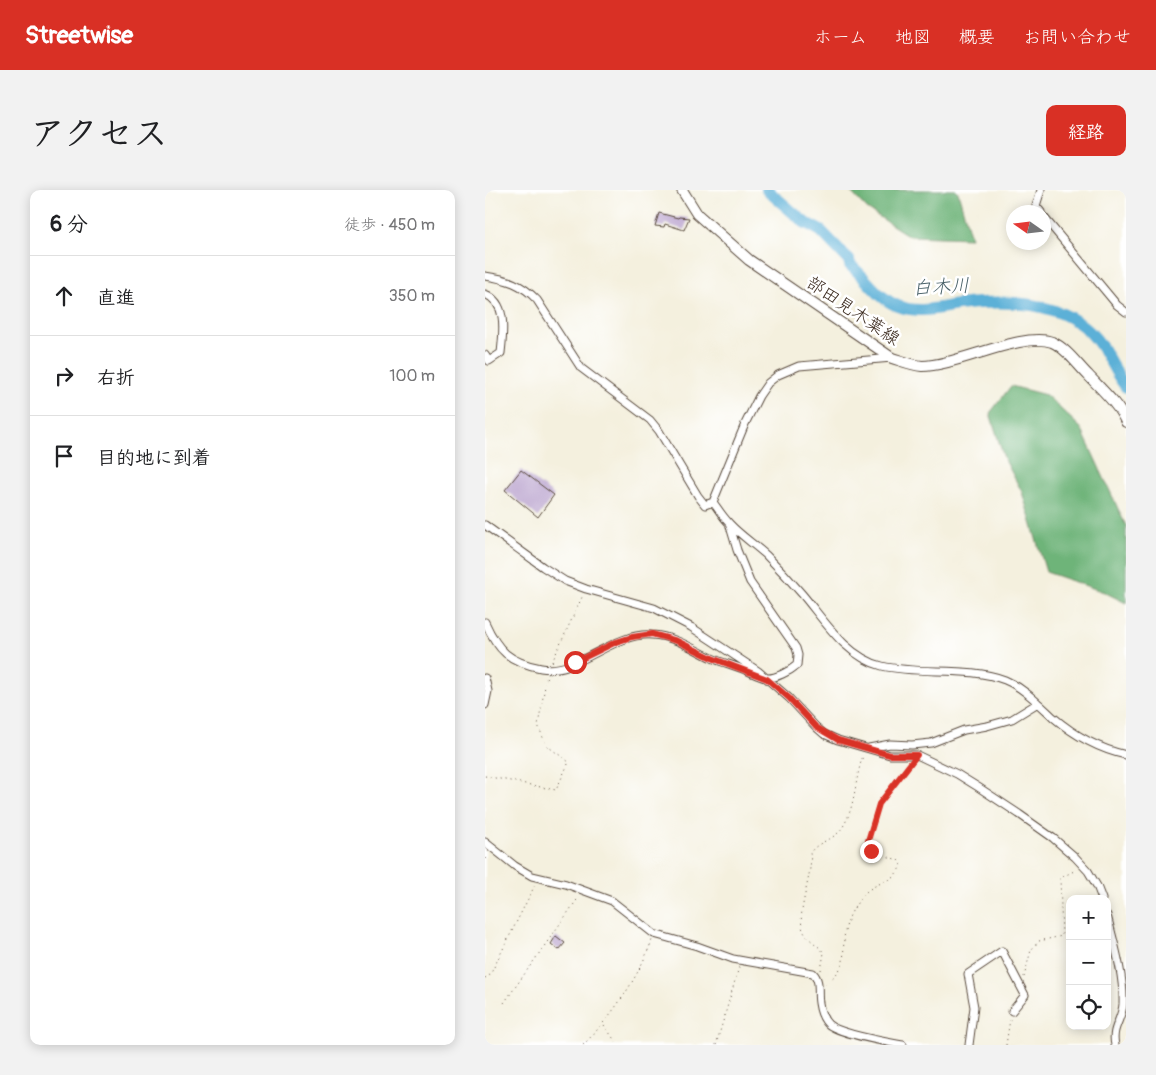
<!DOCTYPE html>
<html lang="ja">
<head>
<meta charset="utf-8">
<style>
  body { margin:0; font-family:Pangolin,"Klee One",sans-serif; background:#f2f2f2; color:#202124 }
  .controls { position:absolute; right:15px; bottom:15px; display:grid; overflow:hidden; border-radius:10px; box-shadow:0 2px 12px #0003 }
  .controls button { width:45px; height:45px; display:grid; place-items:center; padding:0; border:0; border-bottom:1px solid #e0e0e0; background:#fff; color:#202124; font:25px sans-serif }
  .compass { position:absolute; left:521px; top:15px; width:45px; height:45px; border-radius:50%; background:#fff; box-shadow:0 2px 12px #0003; rotate:284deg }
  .stop { position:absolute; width:15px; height:15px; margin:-11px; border:4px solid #d93025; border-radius:50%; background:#fff }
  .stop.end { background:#d93025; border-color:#fff; box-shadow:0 1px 5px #0008 }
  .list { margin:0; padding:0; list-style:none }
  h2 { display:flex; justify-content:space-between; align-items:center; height:65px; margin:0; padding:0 20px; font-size:21px }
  h2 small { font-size:16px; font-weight:400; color:#757577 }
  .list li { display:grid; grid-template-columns:32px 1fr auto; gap:15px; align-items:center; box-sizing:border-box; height:80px; padding:0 20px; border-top:1px solid #e0e0e0 }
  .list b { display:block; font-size:19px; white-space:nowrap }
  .list em { font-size:16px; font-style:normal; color:#757577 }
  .icon { flex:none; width:28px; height:28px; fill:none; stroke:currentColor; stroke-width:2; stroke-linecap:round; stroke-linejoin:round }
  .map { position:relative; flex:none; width:641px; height:855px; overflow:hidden; border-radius:10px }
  header { display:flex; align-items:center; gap:30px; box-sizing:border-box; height:70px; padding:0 25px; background:#d93025; color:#fff }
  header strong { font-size:24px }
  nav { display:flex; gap:28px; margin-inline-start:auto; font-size:18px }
  .intro { display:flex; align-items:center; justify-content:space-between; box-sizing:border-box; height:120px; padding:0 30px }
  h1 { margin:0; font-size:35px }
  .button { padding:12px 22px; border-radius:10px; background:#d93025; color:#fff; font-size:18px; font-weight:700 }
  main { display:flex; gap:30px; padding:0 30px }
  aside { flex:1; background:#fff; border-radius:10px; box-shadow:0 2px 12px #0003 }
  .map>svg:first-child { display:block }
</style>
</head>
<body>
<header>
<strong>Streetwise</strong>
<nav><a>ホーム</a><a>地図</a><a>概要</a><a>お問い合わせ</a></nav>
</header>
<div class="intro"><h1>アクセス</h1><a class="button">経路</a></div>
<main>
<aside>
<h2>6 分<small>徒歩 · 450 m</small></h2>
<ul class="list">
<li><svg class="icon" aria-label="ahead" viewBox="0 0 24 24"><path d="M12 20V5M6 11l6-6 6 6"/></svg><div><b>直進</b></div><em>350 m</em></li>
<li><svg class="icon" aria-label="right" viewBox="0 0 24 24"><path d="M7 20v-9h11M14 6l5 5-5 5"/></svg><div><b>右折</b></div><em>100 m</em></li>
<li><svg class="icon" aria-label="arrive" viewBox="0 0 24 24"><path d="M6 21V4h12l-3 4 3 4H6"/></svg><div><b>目的地に到着</b></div></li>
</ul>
</aside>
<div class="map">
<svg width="641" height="855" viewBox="0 0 641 855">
  <rect width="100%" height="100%" fill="#fff"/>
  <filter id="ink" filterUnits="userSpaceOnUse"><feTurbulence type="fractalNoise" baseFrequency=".02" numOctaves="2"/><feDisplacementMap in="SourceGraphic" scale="10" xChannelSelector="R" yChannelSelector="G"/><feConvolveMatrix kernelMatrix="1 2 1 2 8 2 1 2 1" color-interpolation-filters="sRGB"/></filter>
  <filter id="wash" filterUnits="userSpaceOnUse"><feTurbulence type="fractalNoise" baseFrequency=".0096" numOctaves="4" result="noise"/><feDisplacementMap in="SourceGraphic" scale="20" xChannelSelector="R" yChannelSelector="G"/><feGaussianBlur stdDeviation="1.12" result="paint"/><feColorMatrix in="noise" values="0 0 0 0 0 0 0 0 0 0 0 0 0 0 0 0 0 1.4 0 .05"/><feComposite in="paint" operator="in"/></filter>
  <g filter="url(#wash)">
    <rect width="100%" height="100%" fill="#f4f0de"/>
    <path fill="#6eb479" stroke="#546f4c" d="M364,0H471L473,2L486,48L424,46L382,19Z
      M526,196L561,205L596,238L641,336V413L619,402L561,382L537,302L519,268L505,223Z"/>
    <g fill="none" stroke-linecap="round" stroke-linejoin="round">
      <path stroke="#5bb0d7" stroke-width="12" d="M282,0L319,32L336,41L364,70L365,75C382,88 392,108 413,116C434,124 452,118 473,115C519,110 579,109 611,149C623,164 629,182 641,197"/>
    </g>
    <g id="blocks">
      <path fill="#b9a3ce" d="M174,23L193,28L194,27L204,28L199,40L180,34L179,37L170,36Z
        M36,280L69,305L53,327L20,300Z
        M71,746L80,753L74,760L66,754Z"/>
    </g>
  </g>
  <g filter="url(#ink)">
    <use href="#blocks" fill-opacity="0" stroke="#57483b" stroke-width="1"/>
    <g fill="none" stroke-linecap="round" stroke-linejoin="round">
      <defs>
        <path id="street" d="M556,0L551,16L556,22
          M558,26L632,115L641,122
          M0,86C22,89 37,94 52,110L96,178L165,230L174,241L213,306L220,315L228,312L260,234L274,206L283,193L293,185L314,176L407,168
          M0,104C23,113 18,143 16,163L4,171L0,165
          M228,312C233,319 238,327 244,333C255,345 269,354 281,365C293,377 306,391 317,404C339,430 361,467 397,476C435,485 485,476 520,490C539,498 554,514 568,527C589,545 614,559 641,565
          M0,335L58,377L80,391L101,399L169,418L206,437L273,481L304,508L331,537L339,544L353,550L405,565H432L472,584L493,597L534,624L568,648L590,667L603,681L612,696L617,709
          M0,432C13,461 24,472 56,478C93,485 127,442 167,445C189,446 208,459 227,468C238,473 249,475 260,480C266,482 274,487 281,488C290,489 305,481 312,475L313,465L311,458L265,392L252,360L244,333
          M0,488L3,501L0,515
          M384,558L405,554L427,555L446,553L479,540L502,536L527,529L553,513
          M0,652L30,676L47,686L81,694L127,711L169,744L212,756L248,769L328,783C336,791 332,802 334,813C335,820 338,829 343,834C354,844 402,852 418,855
          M622,725C629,753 639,785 638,814C637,830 626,838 630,855
          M484,855L489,817L483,784L517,761L540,805L527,821"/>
        <path id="secondary" d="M197,0L212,24L264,70L407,168C417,171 427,175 437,176C471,176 538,141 567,152C581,158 592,174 603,185C617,200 633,214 641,232"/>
      </defs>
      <use href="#street" stroke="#57483b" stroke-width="9"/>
      <use href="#secondary" stroke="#57483b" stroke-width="12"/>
      <path stroke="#57483b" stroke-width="1" stroke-dasharray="1 4" stroke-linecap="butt" d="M67,472L98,405
        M0,586L71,600L84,572L61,555L53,535L62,485
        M0,669L3,665
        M336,780L339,763C333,754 322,750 318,740C311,722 329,683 325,663C332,652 345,651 354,642C371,622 369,590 378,566
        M539,787L546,760L554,751L577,746L575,688L591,680
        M0,788L5,785L50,695
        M340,794C368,773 354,766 361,737C364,724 371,714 379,704C391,691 412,692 416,674L413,670L386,661L383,659L382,654L394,614L427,572
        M19,813L94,707
        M119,835L133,855
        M98,855C127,826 153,789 167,750
        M231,855L254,777
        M521,855L525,829"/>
      <use href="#street" stroke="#fff" stroke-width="7"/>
      <use href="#secondary" stroke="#fff" stroke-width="10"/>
    </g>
  </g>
  <g fill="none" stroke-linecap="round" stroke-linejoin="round" filter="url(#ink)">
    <path stroke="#d93025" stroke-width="6" d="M90,472L131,452L147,447L167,444L192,451L227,468L282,489L304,508L331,537L353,550L405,565H432L394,614L382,654L383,659L386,661"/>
  </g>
  <g text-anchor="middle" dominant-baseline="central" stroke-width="5" stroke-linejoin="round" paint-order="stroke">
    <g font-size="18" fill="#3b2a1e" stroke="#fff">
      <text transform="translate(368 121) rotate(34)">部田見木葉線</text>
    </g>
    <g font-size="19" font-style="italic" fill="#486068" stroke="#fff">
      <text transform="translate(456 97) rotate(-3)">白木川</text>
    </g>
  </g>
</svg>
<div class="controls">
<button>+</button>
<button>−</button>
<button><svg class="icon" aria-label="locate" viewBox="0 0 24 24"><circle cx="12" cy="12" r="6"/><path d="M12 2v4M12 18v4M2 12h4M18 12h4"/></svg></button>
</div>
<svg class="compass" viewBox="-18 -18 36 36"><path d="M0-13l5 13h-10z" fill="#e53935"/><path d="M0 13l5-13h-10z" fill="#757577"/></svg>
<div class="stop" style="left:90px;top:472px"></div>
<div class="stop end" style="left:386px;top:661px"></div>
</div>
</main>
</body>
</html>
